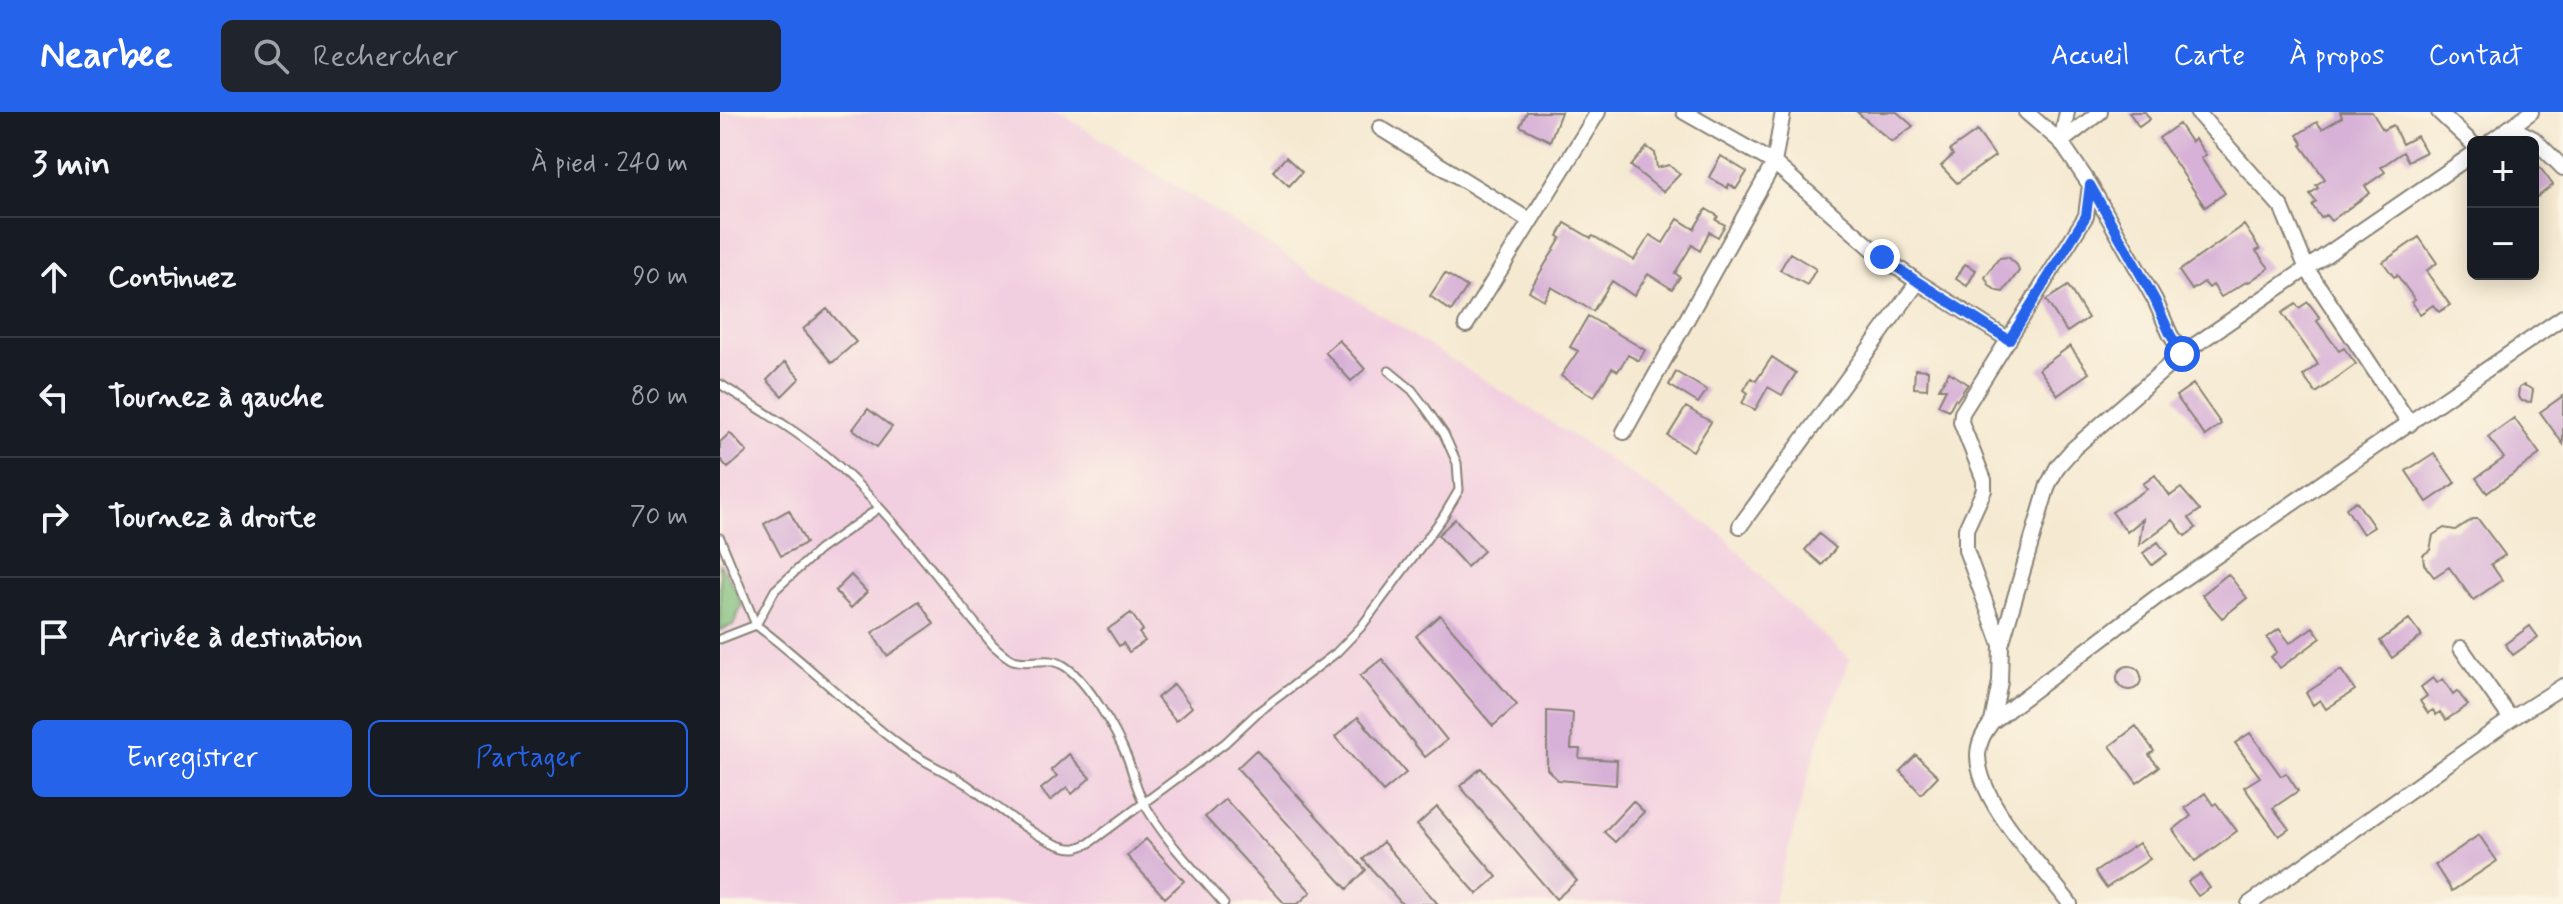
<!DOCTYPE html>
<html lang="fr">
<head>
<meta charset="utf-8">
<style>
  body { margin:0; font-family:Mynerve,sans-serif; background:#20242c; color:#f1f3f6 }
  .controls { position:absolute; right:24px; top:24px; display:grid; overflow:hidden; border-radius:12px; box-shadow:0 4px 20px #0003 }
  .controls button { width:72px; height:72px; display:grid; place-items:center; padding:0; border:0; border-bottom:2px solid #363941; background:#171b24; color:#f1f3f6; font:40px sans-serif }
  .stop { position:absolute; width:24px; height:24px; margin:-18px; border:6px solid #2563eb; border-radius:50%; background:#fff }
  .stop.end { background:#2563eb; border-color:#fff; box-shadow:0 2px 8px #0008 }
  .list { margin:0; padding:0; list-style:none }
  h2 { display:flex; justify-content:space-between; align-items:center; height:104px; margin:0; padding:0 32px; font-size:34px }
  h2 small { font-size:26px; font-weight:400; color:#9ea1a6 }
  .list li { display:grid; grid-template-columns:52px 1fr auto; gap:24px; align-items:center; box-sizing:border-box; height:120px; padding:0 32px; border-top:2px solid #363941 }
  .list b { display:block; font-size:30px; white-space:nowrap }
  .list em { font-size:26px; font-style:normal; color:#9ea1a6 }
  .actions { display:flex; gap:16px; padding:24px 32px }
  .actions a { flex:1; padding:18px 0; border:2px solid #2563eb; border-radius:12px; text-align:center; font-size:28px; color:#2563eb }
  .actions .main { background:#2563eb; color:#fff }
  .icon { flex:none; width:44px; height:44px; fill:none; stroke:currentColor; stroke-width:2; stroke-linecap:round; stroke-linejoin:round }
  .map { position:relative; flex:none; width:1843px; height:792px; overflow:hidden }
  header { display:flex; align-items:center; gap:48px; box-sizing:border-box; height:112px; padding:0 40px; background:#2563eb; color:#fff }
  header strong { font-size:38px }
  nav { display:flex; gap:44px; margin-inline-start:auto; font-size:28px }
  .search { width:560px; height:72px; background:#20242c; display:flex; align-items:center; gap:20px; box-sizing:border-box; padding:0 28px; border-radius:12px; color:#9ea1a6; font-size:30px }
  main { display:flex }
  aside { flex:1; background:#171b24 }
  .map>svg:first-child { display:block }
</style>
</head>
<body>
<header>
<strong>Nearbee</strong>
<div class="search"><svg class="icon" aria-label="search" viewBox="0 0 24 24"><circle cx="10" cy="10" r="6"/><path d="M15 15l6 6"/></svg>Rechercher</div>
<nav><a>Accueil</a><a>Carte</a><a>À propos</a><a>Contact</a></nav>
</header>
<main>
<aside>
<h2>3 min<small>À pied · 240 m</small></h2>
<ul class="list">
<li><svg class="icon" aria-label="ahead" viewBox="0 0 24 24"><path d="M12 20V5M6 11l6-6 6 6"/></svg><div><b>Continuez</b></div><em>90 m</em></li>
<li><svg class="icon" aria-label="left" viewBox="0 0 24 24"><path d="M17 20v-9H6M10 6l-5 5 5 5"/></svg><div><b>Tournez à gauche</b></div><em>80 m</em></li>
<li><svg class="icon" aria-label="right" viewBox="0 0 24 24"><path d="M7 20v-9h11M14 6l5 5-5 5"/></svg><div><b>Tournez à droite</b></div><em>70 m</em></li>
<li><svg class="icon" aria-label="arrive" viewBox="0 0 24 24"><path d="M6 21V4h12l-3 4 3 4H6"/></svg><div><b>Arrivée à destination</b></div></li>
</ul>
<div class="actions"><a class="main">Enregistrer</a><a>Partager</a></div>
</aside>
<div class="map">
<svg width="1843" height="792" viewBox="0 0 1843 792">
  <rect width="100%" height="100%" fill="#fcf5e5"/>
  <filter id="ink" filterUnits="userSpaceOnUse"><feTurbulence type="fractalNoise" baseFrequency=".0125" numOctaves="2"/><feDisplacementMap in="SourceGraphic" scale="16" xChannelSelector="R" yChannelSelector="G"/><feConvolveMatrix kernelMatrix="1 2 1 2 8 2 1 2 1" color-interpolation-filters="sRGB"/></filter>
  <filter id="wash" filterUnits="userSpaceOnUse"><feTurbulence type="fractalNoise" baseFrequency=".006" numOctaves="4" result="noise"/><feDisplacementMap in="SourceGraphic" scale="32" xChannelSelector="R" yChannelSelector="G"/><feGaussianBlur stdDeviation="1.8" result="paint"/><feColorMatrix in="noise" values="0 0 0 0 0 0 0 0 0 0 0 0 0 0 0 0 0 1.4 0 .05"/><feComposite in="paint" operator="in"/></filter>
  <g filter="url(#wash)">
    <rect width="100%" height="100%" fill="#f5e9d1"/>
    <path fill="#f2cfe0" d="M0,0H338L859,328L1002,422L1056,481L1130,547L1098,631L1053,792H0Z"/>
    <path fill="#7ebc7c" stroke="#4d6c4c" stroke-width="2" d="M0,452L17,480L22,494L13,513L0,518Z"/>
    <g id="blocks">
      <path fill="#d7b1d7" d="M807,0H841L830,29L800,14Z
        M1137,0H1177L1193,14L1172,30Z
        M1409,0H1425L1430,7L1419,15Z
        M1620,0H1652L1663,18L1673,13L1682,32L1697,24L1706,40L1688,49L1683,40L1661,55L1665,60L1645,74L1650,81L1611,109L1606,103L1601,106L1592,93L1596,90L1590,82L1598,76L1596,73L1605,67L1581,33L1583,32L1577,23L1597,10L1602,17L1622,5Z
        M1459,12L1471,30L1475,27L1486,43L1481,46L1505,81L1485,95L1439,26Z
        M1257,19L1275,44L1237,71L1221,54L1233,43L1230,38Z
        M927,35L935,41L937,56L949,53L960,62L943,80L911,54Z
        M1001,44L1027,60L1016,77L1009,72L1007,76L989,65Z
        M566,45L582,60L569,74L553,59Z
        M1813,46L1833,73L1813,88Z
        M986,97L998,104L996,108L1005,113L998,125L989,120L980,139L972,133L955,161L960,165L952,177L928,162L914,184L892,169L873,199L831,175L824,188L809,179L841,126L838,124L845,111L871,126L873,124L914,148L930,123L943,131L958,107L974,117Z
        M1524,113L1540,137L1536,139L1549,156L1529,170L1528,169L1501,185L1493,173L1489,176L1484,170L1472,178L1459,159Z
        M1699,125L1717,151L1706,159L1730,193L1719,200L1713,193L1700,202L1692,190L1695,188L1677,163L1674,165L1663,150Z
        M1070,141L1096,157L1087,173L1060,158Z
        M1288,145L1297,153L1299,159L1283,180L1277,179L1270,174L1265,165L1279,146Z
        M1245,152L1256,158L1247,174L1236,167Z
        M725,161L747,175L731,199L710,184Z
        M1348,174L1368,206L1347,220L1326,188Z
        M1588,190L1600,206L1597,209L1619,239L1624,236L1636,252L1596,281L1583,264L1598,252L1562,201L1576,192L1579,196Z
        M107,197L136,230L112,251L83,217Z
        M868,204L925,238L919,249L908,243L898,259L892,256L874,285L841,264L858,239L850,235Z
        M619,228L645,257L631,269L605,240Z
        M1350,234L1369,261L1338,283L1319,257Z
        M1052,245L1076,261L1062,283L1048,275L1035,298L1022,291L1028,281L1024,278L1031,266L1036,269Z
        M65,250L80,266L62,284L47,268Z
        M1195,257L1208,258L1207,277L1194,276Z
        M956,260L987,278L978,291L949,273Z
        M1229,260L1248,272L1237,288L1235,287L1229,298L1218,293L1226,277H1219Z
        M1473,272L1501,312L1485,324L1456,284Z
        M1804,273L1813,278L1811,290L1802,289L1798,285L1799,276Z
        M1843,284V332L1820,300Z
        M966,295L991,310L973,339L948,324Z
        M148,297L172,315L157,335L133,317Z
        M1794,306L1820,342L1767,381L1756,366L1784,346L1768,325Z
        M10,321L27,340L8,356L0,347V330Z
        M1714,341L1735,371L1707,390L1686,359Z
        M1435,363L1450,384L1461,376L1480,398L1469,406L1476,416L1465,424L1453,408L1419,433L1423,407L1407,420L1392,400L1427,377L1423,372Z
        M1636,389L1654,415L1643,422L1626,396Z
        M69,398L86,431L61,444L44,412Z
        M735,407L764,439L747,455L718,423Z
        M1753,407H1758L1785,443L1771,452L1782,468L1753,488L1729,455L1714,465L1704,452L1703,443L1710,438L1713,423L1724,416L1735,418Z
        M1099,422L1116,436L1102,453L1085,438Z
        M1438,430L1447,442L1432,453L1423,441Z
        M1508,462L1527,486L1502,506L1482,483Z
        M131,463L147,480L131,496L115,479Z
        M199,489L214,512L167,544L152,521Z
        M411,501L423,518L419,521L425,529L409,540L403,531L399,534L388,517Z
        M720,503L797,593L773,614L696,524Z
        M1689,507L1702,524L1672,546L1660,529Z
        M1810,514L1818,525L1793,543L1785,532Z
        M1593,515L1601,526L1560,556L1551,545L1557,540L1547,526L1559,517L1570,531Z
        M662,547L727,628L705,645L640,564Z
        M1397 566a12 12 0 1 1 24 0a12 12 0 1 1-24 0Z
        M1621,558L1635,578L1606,597L1600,588L1593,593L1586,581Z
        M1713,566L1717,571L1723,567L1733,582L1737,579L1748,593L1726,608L1720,600L1716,603L1713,598L1708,601L1700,589L1707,584L1701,575Z
        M454,572L472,595L456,609L437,586Z
        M827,599L853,601L851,637H860L859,646L897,648L896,673L838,668L827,657Z
        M638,605L686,661L663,680L615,625Z
        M1416,614L1434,639L1429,643L1439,655L1417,671L1390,634Z
        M1530,621L1561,664L1566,661L1578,679L1553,696L1569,717L1559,724L1524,675L1540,665L1515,631Z
        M536,638L646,758L627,777L517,656Z
        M349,642L370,666L352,682L347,675L330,689L321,677L337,664L331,658Z
        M1196,643L1218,664L1201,682L1180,659Z
        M761,656L857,769L836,787L740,674Z
        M1485,681L1493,693L1496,691L1517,719L1475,749L1453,718L1471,704L1465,696Z
        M505,687L591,780L578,792H565L485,705Z
        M913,689L924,700L895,730L884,720Z
        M717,695L777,765L757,782L697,713Z
        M1759,723L1777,749L1732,779L1715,753Z
        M426,727L464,769L445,786L407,744Z
        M663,730L718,792H682L643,747Z
        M1419,731L1430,747L1386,776L1375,760Z
        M1480,762L1490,776L1478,784L1468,770Z"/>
    </g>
  </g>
  <g filter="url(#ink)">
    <use href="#blocks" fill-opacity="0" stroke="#888276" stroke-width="2"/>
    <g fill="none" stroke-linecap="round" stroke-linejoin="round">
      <defs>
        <path id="lane" d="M0,272C36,295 74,317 107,344C167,395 222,472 273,533C279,538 286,545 293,548C311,554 328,542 346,555C369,571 396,619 407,645C413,660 416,677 424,691C444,728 477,760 504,792
          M0,426L36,513L55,478L99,438L159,396
          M0,527L36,513C87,551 131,597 182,635C202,649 225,659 246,672C269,688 328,739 356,736C360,735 364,733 368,732L505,631L537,601L616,541L641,515L723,405L739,378L737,351L724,322L705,295L692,278L669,259"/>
        <path id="street" d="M964,0L1054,51L1162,145L1198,170L1289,228
          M1306,0L1341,30L1370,73L1435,188L1450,222L1462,242
          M1477,0L1562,96L1587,157L1690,312
          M1719,0L1753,32
          M1791,15L1814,27L1843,56
          M660,16L810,109
          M1341,30L1380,0
          M1341,30L1347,0
          M1770,30L1811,0
          M746,213L878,0
          M904,320L1054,51L1063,0
          M1020,414L1198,170
          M1281,533L1246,438V417L1264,378V368L1241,310L1242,301L1366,104L1370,73
          M1741,536L1791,607
          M1272,610L1280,570L1281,533L1328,373L1338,354L1354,336L1462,242L1753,42
          M1350,792C1323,754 1259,693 1258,644C1258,630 1264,621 1272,610L1438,484L1843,205
          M1529,792L1791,607L1843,574"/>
      </defs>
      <use href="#lane" stroke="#888276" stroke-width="11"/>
      <use href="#street" stroke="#888276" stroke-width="18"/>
      <use href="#lane" stroke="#fff" stroke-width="7"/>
      <use href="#street" stroke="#fff" stroke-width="14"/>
    </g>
  </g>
  <g fill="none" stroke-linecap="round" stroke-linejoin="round" filter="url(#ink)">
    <path stroke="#2563eb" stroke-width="10" d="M1162,145L1198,170L1289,228L1366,104L1370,73L1435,188L1450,222L1462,242"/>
  </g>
</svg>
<div class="controls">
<button>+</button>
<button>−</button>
</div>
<div class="stop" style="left:1462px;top:242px"></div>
<div class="stop end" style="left:1162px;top:145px"></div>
</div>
</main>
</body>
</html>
